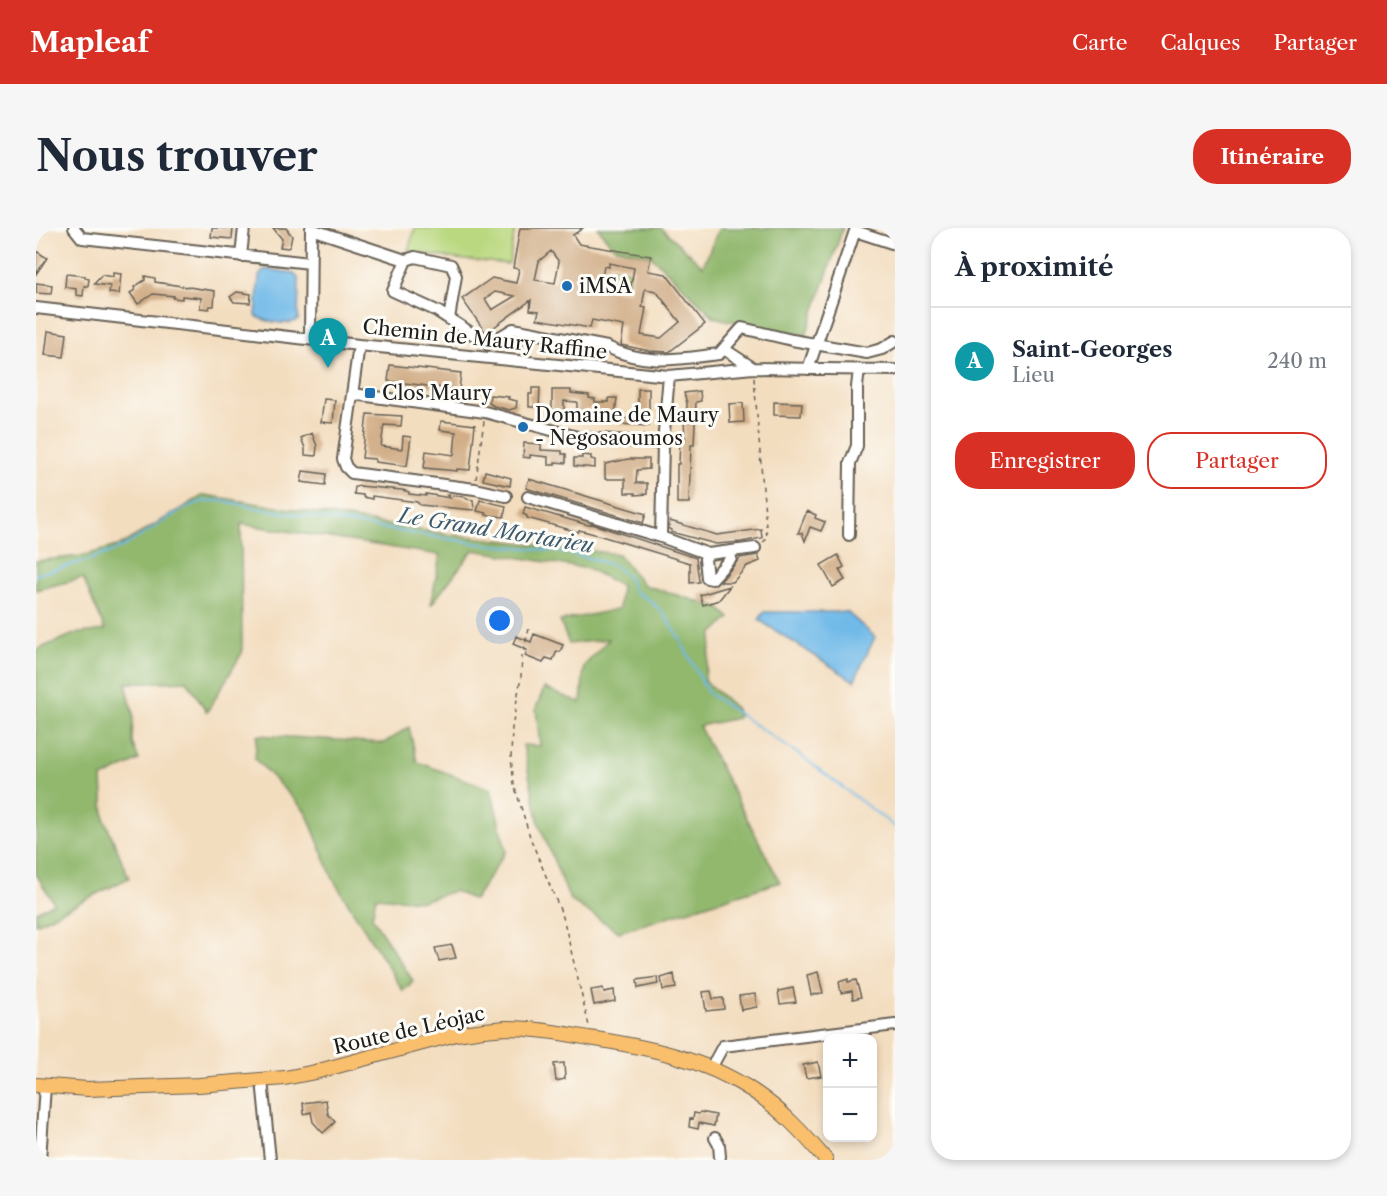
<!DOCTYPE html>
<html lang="fr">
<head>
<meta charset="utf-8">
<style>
  body { margin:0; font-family:"Libre Caslon Text",serif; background:#f6f6f7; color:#1f2937 }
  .controls { position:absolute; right:18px; bottom:18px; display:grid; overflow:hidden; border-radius:12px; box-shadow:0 3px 9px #0003 }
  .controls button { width:54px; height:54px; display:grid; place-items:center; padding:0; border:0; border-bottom:2px solid #e0e1e3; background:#fff; color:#1f2937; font:30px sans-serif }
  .you { position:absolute; left:464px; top:393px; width:21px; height:21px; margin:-15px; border:4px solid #fff; border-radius:50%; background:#1a73e8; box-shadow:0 0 0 9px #1a73e833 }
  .badge { display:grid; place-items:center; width:39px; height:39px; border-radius:50%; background:#d93025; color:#fff; font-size:20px; font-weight:700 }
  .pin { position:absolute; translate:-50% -50px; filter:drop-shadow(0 2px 3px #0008) }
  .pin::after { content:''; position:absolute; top:32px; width:21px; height:18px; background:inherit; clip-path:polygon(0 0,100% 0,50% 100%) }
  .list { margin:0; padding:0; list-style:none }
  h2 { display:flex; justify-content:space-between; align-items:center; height:78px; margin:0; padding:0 24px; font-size:26px }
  h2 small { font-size:20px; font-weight:400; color:#747a83 }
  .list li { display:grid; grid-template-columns:39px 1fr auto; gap:18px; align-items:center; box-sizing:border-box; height:108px; padding:0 24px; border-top:2px solid #e0e1e3 }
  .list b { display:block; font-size:22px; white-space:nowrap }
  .list p { margin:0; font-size:20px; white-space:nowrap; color:#747a83 }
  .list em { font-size:20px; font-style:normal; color:#747a83 }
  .actions { display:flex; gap:12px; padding:18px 24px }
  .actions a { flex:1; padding:14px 0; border:2px solid #d93025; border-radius:24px; text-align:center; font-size:21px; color:#d93025 }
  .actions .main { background:#d93025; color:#fff }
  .map { position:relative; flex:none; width:859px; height:932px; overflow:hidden; border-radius:24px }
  header { display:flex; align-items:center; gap:36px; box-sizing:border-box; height:84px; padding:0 30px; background:#d93025; color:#fff }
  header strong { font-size:28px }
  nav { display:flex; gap:33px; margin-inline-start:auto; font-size:21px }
  .intro { display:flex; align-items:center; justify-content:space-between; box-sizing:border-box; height:144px; padding:0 36px }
  h1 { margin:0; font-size:42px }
  .button { padding:15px 27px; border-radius:24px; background:#d93025; color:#fff; font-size:21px; font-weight:700 }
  main { display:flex; gap:36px; padding:0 36px }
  aside { flex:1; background:#fff; border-radius:24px; box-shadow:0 3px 9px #0003 }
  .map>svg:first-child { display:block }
</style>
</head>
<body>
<header>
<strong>Mapleaf</strong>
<nav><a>Carte</a><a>Calques</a><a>Partager</a></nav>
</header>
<div class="intro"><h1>Nous trouver</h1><a class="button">Itinéraire</a></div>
<main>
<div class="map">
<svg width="859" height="932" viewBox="0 0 859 932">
  <rect width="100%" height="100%" fill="#fdfcf7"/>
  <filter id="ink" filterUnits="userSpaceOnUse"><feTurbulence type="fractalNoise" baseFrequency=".0167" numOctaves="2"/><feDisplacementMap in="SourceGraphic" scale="12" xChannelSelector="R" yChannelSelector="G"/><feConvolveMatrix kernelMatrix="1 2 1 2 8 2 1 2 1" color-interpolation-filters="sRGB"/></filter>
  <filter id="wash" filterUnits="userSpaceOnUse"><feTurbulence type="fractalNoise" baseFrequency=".008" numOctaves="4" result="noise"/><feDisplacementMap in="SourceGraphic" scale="24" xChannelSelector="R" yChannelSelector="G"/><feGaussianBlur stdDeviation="1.35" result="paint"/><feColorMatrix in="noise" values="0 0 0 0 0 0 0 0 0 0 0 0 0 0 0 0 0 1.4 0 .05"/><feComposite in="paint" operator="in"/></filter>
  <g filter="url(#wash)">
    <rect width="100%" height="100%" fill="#f3ddbf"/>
    <path fill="#b9d87f" stroke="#6a7a4e" stroke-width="1.5" d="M379,0H479L473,36L421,31L372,23Z
      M576,39L594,43L591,59L573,57Z"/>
    <path fill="#92b86e" stroke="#576a45" stroke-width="1.5" d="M562,0H625L667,38L683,0H807L770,107L707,96L678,89L615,28L577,19Z
      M168,267L409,306L582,326L608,357L683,380L694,390L677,405L668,452L700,481L702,490L663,498L744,654L583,704L534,672L503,596L487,517L504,518L500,480L508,460L545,475L548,438L573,411L533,416L524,393L583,381L585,358L553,341L437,322L395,377L404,327L205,296L206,425L171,484L151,453L90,455L97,486L96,515L103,532L66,550L68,590L93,650L0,696V684L18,675L0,646V422L38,406L69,402L47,350L0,362V333L46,328L85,317Z
      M373,499L381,534L455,561L470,623L438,672L418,663L386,673L340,669L336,689L377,753L367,763L297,651L270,584L219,531L221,507L348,515Z"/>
    <path fill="#70b9e8" stroke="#466a82" stroke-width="1.5" d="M229,41L258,45L263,52L262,92C252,98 230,94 220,88L223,48Z
      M728,384H811L839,409L818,453L723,392Z"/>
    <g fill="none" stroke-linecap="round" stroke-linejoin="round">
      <path stroke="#70b9e8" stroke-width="2" d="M0,347C28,339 57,332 84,320C111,307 137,282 165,274C183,270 203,276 220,280L444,316L521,323L557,331L579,338L591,348L599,364L612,371L627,385L641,406L672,465L768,530L859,599"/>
    </g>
    <g id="blocks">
      <path fill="#d1ae88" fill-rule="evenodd" d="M176,0H197L196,11L175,9Z
        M237,0H250L256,8L254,18L252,20L244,19L246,11Z
        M484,0H547L537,7L543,16L615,28L612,43L630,46L669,96L633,124L614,123L585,117L588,98L556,92L554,100L501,91L503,83L494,82L495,72L450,105L426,71L456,50L480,55L483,41L477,40ZM515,23L523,34L519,55L499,52L503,33ZM573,35L598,40L594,64L569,60V57L565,56L568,38L573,39ZM609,61L620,63L644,94L625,110L605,107L610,80L606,79ZM459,64L479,68L456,82L449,71Z
        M0,23L11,30L0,46Z
        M77,45L85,46L83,66L73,65L74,58L58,56L66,47L77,49Z
        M30,46L49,48V50L53,51L52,58H48L47,68L40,67V61L29,59Z
        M109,48L119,50V54L179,63L178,78H174L173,81L164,80L165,70L146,68V71L137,70L138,68L117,66L102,76L94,65L99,62L98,59L109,52Z
        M0,55L16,57L15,66L0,65Z
        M201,64L215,66L214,75L198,74L194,69Z
        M12,103L31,106L28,129L9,127Z
        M477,110L487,111L486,122L475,121Z
        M354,137L425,145L423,162L352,153Z
        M496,160H504L503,179H493V166H496Z
        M602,161H613V198L583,196V190L597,191V185H602Z
        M516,162H535V165L553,167V170L559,171V174H573V170H581L578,195H566L567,183L549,182V190H541V174L528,173V187H516Z
        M664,163L665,173L660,174L658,217H655L653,275H641V236H643L644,210H649L648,193H650L651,175L648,165Z
        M454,167L473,169L472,171L481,173L480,180L473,182L458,178L453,175Z
        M288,171L299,172L297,195L285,194Z
        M738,174L766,175L765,188L738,187Z
        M707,175L708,194L694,195L693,176Z
        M331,186L366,188L365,198L348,197L345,218L366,221L367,208L375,209L371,238L339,234V231L326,230Z
        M405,193L439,197L434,242L421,241V243L388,240L390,223L418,227L420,204L404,202Z
        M276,205L281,218L280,228L269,227V220L265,210Z
        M488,215L505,216V222L526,223V226H530V235L519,234V237H512V229L494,227V230L487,229Z
        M546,227L555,228V231L559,232V240L538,238V230H546Z
        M592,231H613V241L601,242L600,255H611V266L599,267V265H589V251H569V236Z
        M267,243L290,246L289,257L265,254Z
        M449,243L475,250L474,258L447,252Z
        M493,251L610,286L607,295L490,260Z
        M323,258L366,262L373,264V266L390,268V266L414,270L411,267L429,269L431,271L437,272L438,282L384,277L381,274L336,268V271L327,269V267L318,266L319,259Z
        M444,272L470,278L468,289L450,287V285L441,283Z
        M489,279L552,297L556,296L660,330L663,354L654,355V335L562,307L543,302L542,304L491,290V288L487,286Z
        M771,283L780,287L779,290L789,294L785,303L774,299L769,313L766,305H762Z
        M634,293L681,307L725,301L726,310L705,314L680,316L635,304L636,302L633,301Z
        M722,327L724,333L711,338L697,354H684L704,330Z
        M802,327L808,339L803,342L809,352L797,359L785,337Z
        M694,358L683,372L667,377L664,367Z
        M498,406L527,417L524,424L521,423L517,432L510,430L507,435L489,428L491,422L477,416L480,408L495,414Z
        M416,717L420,730L403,733L399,720Z
        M782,744L787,765L775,767L771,747Z
        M638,746L640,760L627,762L625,750Z
        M621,749L622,756L602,760L601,752Z
        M812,751V754L820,752L825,769L817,771L816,763L805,765L803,754Z
        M567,760L568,764L578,762L579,773L558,777L555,762Z
        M757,760L760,774L744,776L742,763Z
        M675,763L677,771L687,770L688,781L670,783L667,764Z
        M719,766L721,779L705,782L703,768Z
        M782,834L785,848L770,850L767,837Z
        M528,835L529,851L520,853L518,836Z
        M290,872L292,886L299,894L287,905L277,894L275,884L268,886L267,875Z
        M664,884L680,887L678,898L663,895L662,901L653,899L654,890L657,891L658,885L663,886Z"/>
    </g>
  </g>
  <g filter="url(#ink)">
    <use href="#blocks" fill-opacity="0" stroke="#676055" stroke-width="1.5"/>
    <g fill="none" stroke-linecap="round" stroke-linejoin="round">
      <defs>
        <path id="minor" d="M38,0L46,10L274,35
          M275,1L363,30L370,32L379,29L415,37L420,48L413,91
          M205,28L208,0
          M370,32L357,63L401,83L452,116L477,101L571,119C610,138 642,131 683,126L706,100L756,112L831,125L846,121L859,113
          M0,80L323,117L633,148L717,140L859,142
          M274,110L275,0
          M323,117L307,231L310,239L316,245L439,261L470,268
          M688,121L717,140
          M772,141L819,3L859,16
          M317,166L449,184L545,210L627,215
          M492,269L625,309L672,326L719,320
          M813,307L814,235L821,218V159L823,141
          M625,309L627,215L633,148
          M672,326L669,331L671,350L676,351L695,330L692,324
          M675,840L687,818L859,797
          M226,852L234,932
          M679,910L683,917L684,929
          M4,932L9,858"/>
        <path id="major" d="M0,857L52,861L163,857L249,850L279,844L420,806C437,803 454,801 470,800C498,800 526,805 553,810C611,819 667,830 717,863C746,882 768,906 790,932"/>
      </defs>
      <use href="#minor" stroke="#676055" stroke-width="14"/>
      <use href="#major" stroke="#676055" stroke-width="16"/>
      <path stroke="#676055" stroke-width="1.5" stroke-dasharray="4.5 4.5" stroke-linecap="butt" d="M718,150L731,311L727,314
        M440,251L448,193
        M493,401L486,428L485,449L476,500L475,530L478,556L495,612L527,689L553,798"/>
      <use href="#minor" stroke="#fff" stroke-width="10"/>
      <use href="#major" stroke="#f9bf6d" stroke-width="14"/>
    </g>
  </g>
  <g fill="#1f6fb2" stroke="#fdfcf7" stroke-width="2">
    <circle cx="531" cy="58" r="6"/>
    <rect x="328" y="159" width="12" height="12" rx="3"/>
    <circle cx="487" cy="199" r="6"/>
  </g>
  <g text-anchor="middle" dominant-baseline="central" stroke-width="6" stroke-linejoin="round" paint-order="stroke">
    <g font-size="20" fill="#1c1c1c" stroke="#fdfcf7" text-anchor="start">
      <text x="543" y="58">iMSA</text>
      <text x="346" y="165">Clos Maury</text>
      <text x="499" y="187">Domaine de Maury<tspan x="499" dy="23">- Negosaoumos</tspan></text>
    </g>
    <g font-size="20" fill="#1c1c1c" stroke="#fdfcf7">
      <text transform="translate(449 111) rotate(6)">Chemin de Maury Raffine</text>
      <text transform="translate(373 802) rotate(-13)">Route de Léojac</text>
    </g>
    <g font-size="21" font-style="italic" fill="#3e5b6e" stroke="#fdfcf7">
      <text transform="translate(460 302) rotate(9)">Le Grand Mortarieu</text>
    </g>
  </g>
</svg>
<div class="controls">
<button>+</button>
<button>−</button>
</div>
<div class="you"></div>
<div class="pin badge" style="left:292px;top:140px;background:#0f9aa8">A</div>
</div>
<aside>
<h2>À proximité<small></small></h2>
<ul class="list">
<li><span class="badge" style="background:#0f9aa8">A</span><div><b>Saint-Georges</b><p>Lieu</p></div><em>240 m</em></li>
</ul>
<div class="actions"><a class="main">Enregistrer</a><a>Partager</a></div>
</aside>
</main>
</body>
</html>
